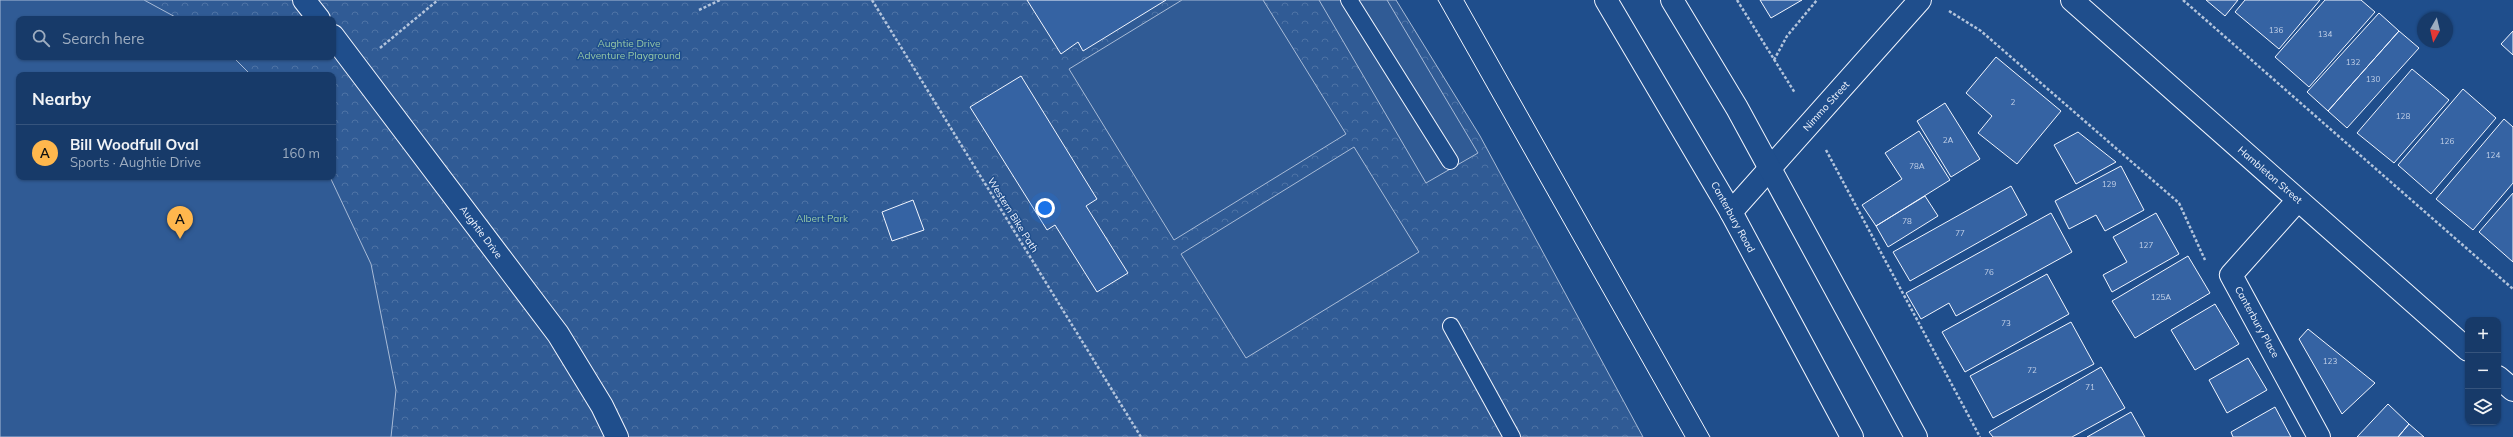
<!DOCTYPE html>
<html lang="en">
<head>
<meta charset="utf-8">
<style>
  body { margin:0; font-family:Mulish,sans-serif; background:#244571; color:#f1f3f6 }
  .controls { position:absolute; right:12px; bottom:12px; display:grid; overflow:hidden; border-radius:8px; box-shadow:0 1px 3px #0004 }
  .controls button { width:36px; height:36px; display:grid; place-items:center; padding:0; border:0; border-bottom:1px solid #36547d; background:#173a69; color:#f1f3f6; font:20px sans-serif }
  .compass { position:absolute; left:2417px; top:12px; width:36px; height:36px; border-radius:50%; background:#173a69; box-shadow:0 1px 3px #0004; rotate:188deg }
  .you { position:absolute; left:1045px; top:208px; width:14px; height:14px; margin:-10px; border:3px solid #fff; border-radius:50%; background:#1a73e8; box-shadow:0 0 0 6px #1a73e833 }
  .badge { display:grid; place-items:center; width:26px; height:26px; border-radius:50%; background:#ffb74d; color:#111; font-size:13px; font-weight:700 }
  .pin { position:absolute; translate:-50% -33px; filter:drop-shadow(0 1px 2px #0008) }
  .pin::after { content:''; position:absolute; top:21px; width:14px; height:12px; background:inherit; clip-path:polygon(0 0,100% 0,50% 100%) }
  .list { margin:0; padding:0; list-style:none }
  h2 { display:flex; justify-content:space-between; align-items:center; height:52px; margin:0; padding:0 16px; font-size:17px }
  h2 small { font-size:13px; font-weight:400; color:#9eadc0 }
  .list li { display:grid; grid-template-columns:26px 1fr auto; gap:12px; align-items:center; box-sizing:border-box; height:56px; padding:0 16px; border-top:1px solid #36547d }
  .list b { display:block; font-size:15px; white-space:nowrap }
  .list p { margin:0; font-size:13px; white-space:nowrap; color:#9eadc0 }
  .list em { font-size:13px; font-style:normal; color:#9eadc0 }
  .icon { flex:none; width:22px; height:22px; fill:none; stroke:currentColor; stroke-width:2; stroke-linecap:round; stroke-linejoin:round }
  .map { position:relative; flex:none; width:2513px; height:437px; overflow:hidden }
  .search { position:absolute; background:#173a69; box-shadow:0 1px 3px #0004; left:16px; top:16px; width:320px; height:44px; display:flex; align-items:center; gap:10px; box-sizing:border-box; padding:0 14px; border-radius:8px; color:#9eadc0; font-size:15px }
  .panel { position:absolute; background:#173a69; box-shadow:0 1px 3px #0004; left:16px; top:72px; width:320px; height:108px; border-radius:8px }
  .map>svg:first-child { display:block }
</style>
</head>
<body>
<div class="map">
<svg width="2513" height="437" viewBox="0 0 2513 437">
  <defs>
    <pattern id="park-crowns" width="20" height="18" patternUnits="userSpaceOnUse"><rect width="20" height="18" fill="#305b95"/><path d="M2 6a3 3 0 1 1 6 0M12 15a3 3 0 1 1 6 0" fill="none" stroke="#4e73a5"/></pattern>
  </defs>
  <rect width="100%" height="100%" fill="#1f4e8c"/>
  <path fill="url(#park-crowns)" stroke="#a8bbd7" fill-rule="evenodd" d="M0,0H1396L1480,136L1643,437H0ZM19,19H333V57H19ZM19,75H333V177H19Z"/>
  <path fill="#305b95" stroke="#a8bbd7" d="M0,0H144L179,19H19V57H233L251,75H19V177H330L371,264L396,390L391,437H0Z
    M1182,0H1263L1346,134L1174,240L1069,69Z
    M1319,0H1387L1478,153L1426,183Z
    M1354,147L1419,252L1246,358L1181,254Z"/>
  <path fill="#3563a3" stroke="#f2f6ff" d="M1027,0H1166L1083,51L1078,42L1061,54Z
    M1760,0H1802L1771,18Z
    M2206,0H2238L2225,16Z
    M2245,0H2320L2279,49L2235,12Z
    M2325,0H2361L2375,12L2309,87L2275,57Z
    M2379,13L2399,31L2328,111L2307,92Z
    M2399,31L2419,48L2347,128L2328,111Z
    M2513,31V55L2501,44Z
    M1996,57L2061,111L2017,164L1978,133L1992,116L1966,93Z
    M2412,69L2449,100L2394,163L2357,133Z
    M1021,76L1097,199L1086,206L1128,273L1097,292L1055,225L1047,230L970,107Z
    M2463,89L2496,118L2431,194L2398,165Z
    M1945,103L1980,159L1951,177L1917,121Z
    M2504,119L2513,127V183L2473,230L2436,199Z
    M1919,131L1950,180L1876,226L1862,205L1902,179L1885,153Z
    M2078,132L2116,162L2076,184L2054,145Z
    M2121,166L2144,210L2105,231L2096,215L2069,229L2055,201Z
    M2011,186L2027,215L1910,281L1893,252Z
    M2513,193V262L2479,232Z
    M1925,196L1938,216L1888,247L1876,226Z
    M913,200L924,230L892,241L882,212Z
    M2051,213L2072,252L1956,316L1949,303L1921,319L1906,293Z
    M2156,213L2179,254L2112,292L2103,275L2127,262L2113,237Z
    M2188,256L2210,293L2135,338L2112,301Z
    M2047,274L2069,314L1965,372L1942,332Z
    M2215,304L2239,344L2195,370L2171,330Z
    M2071,322L2094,364L1993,418L1970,376Z
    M2308,329L2375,383L2342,414L2299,339Z
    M2248,358L2267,390L2227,413L2209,380Z
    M2101,367L2125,408L2072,437H1993L1989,432Z
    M2388,404L2409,424L2398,437H2357Z
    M2275,407L2291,437H2233L2231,432Z
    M2131,412L2145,437H2087Z
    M2409,424L2424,437H2398Z"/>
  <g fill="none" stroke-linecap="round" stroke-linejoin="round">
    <defs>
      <path id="lane" d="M1349,0L1450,161
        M1451,326L1512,437"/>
      <path id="street" d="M304,0L319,19
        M2072,0L2468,350
        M333,36L558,334L602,406L617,437
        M2298,200L2231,275L2319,437
        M1731,212L1920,0
        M2498,377L2513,390"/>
      <path id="primary" d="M1606,0L1731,212L1852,437
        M1672,0L1737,108L1916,437"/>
    </defs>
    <use href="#lane" stroke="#f2f6ff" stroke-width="18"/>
    <use href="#street" stroke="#f2f6ff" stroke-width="24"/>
    <use href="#primary" stroke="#f2f6ff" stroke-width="24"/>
    <path stroke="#b3c4dc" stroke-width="2.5" stroke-dasharray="3 2" stroke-linecap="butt" d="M872,0L1141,437
      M1737,0L1795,93
      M2183,0L2513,289
      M699,10L720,0
      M1949,11L1981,31L2179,203L2205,260
      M380,48L438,0
      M1774,60L1787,36L1817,0
      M1826,150L1980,437"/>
    <use href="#lane" stroke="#1f4e8c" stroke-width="16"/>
    <use href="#street" stroke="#1f4e8c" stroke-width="22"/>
    <use href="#primary" stroke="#1f4e8c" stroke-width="22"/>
    <path stroke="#f2f6ff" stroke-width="1" d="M1438,0L1685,437
      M1464,0L1710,437"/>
  </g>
  <g text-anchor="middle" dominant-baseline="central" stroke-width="3" stroke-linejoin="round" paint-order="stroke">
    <g font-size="8" fill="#c3d1e8">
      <text x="2276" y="30">136</text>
      <text x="2325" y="34">134</text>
      <text x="2353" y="62">132</text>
      <text x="2373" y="79">130</text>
      <text x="2013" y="102">2</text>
      <text x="2403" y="116">128</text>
      <text x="1948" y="140">2A</text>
      <text x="2447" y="141">126</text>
      <text x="2493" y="155">124</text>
      <text x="1917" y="166">78A</text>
      <text x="2109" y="184">129</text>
      <text x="1907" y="221">78</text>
      <text x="1960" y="233">77</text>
      <text x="2146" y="245">127</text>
      <text x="1989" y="272">76</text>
      <text x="2161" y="297">125A</text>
      <text x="2006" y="323">73</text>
      <text x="2330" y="361">123</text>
      <text x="2032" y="370">72</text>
      <text x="2090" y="387">71</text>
    </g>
    <g font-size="10" fill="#97c8a6" stroke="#1f4e8c">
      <text x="629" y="43">Aughtie Drive<tspan x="629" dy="12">Adventure Playground</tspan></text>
      <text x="822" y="218">Albert Park</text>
    </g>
    <g font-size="10" fill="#f2f6ff" stroke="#1f4e8c">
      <text transform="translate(1826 106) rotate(-48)">Nimmo Street</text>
      <text transform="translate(2270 175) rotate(41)">Hambleton Street</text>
      <text transform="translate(1013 215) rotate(58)">Western Bike Path</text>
      <text transform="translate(1733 217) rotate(61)">Canterbury Road</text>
      <text transform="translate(481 232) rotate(53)">Aughtie Drive</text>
      <text transform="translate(2257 322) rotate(61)">Canterbury Place</text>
    </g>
  </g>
</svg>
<div class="controls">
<button>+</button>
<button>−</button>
<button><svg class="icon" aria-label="layers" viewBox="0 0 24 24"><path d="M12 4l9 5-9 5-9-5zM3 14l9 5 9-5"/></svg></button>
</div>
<svg class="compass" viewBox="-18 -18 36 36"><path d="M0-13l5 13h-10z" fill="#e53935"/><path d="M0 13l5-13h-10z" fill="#9eadc0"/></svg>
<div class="you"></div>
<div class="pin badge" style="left:180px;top:239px">A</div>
<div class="search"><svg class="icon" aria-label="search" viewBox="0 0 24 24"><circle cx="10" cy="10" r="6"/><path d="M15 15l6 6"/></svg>Search here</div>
<section class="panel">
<h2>Nearby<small></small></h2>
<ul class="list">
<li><span class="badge">A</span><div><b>Bill Woodfull Oval</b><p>Sports · Aughtie Drive</p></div><em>160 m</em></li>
</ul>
</section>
</div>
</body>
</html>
